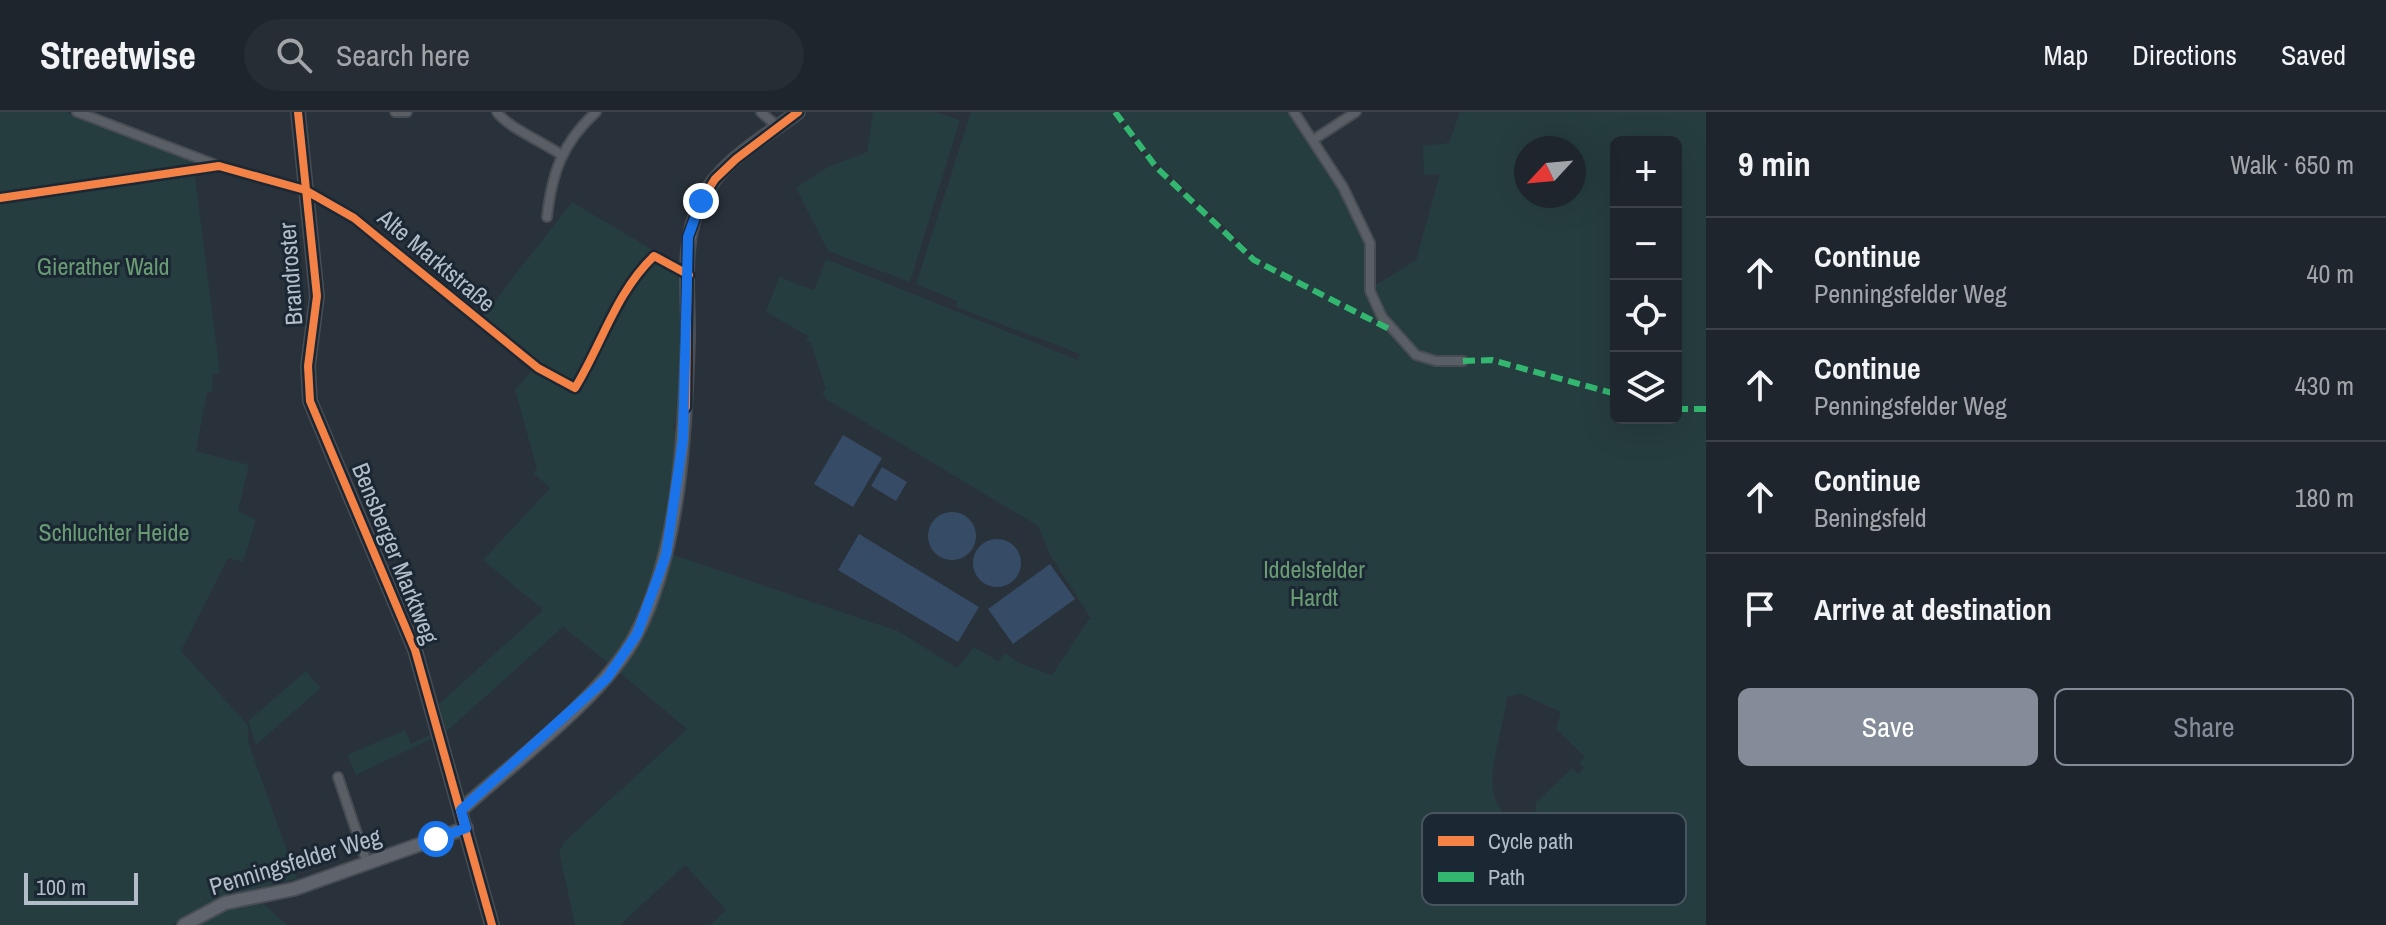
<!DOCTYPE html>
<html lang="en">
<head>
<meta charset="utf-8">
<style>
  body { margin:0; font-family:"Archivo Narrow",sans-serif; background:#272d34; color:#f1f3f6 }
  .controls { position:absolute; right:24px; top:24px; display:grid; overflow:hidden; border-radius:12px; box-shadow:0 8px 32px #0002 }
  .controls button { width:72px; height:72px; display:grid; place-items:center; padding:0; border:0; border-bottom:2px solid #3c4248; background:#1f252c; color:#f1f3f6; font:40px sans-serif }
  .compass { position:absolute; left:1514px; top:24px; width:72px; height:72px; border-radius:50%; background:#1f252c; box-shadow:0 8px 32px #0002; rotate:244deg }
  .scale { position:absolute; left:24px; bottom:20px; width:114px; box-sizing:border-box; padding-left:8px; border:4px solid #b3bdca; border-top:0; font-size:22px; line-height:28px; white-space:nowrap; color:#b3bdca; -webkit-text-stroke:6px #1c2734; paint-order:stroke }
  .stop { position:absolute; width:24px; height:24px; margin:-18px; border:6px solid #1a73e8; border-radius:50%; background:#fff }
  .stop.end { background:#1a73e8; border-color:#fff; box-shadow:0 2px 8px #0008 }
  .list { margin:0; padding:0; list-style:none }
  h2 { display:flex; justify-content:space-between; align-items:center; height:104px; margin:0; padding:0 32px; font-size:34px }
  h2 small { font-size:26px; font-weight:400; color:#a1a5a9 }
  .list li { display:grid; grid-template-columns:52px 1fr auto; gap:24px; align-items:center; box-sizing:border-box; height:112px; padding:0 32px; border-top:2px solid #3c4248 }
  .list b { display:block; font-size:30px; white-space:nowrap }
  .list p { margin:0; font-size:26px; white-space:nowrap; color:#a1a5a9 }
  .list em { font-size:26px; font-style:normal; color:#a1a5a9 }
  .actions { display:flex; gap:16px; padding:24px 32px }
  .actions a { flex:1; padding:18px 0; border:2px solid #838c98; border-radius:12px; text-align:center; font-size:28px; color:#838c98 }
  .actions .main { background:#838c98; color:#fff }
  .icon { flex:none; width:44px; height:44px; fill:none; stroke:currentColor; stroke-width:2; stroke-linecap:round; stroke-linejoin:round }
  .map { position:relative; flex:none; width:1706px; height:813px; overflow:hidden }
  header { display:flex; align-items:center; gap:48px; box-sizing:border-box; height:112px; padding:0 40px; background:#1f252c; border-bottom:2px solid #3c4248 }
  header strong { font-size:38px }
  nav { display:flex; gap:44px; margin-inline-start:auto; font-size:28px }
  .search { width:560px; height:72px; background:#272d34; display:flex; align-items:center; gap:20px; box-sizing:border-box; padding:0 28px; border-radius:44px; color:#a1a5a9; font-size:30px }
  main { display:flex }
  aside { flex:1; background:#1f252c }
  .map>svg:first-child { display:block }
</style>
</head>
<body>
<header>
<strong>Streetwise</strong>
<div class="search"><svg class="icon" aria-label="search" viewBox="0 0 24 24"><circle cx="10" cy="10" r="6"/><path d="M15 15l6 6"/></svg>Search here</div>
<nav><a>Map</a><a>Directions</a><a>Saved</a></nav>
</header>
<main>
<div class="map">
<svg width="1706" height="813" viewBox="0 0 1706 813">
  <rect width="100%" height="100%" fill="#29313a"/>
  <path fill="#263d40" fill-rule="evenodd" d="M0,0H66L193,50L220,261L213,262L212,279L207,281L196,339L249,353L238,399L256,408L243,450L228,446L181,539L248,613V629L297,767L228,783L172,813H0Z
    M873,0H934L960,8L910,170L828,139L796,76L828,55L867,40Z
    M971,0H1113L1139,40L1251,146L1257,145L1141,36L1117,0H1291L1360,111L1374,174L1416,148L1440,62L1424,63L1423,34L1449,31L1460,0H1706V813H710L726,798L685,753L620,813H575L559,739L565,729L687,617L619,560L634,533L668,441L898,519L957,556L974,535L998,549L1005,541L1019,551L1052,563L1089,507L1092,508L1050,443L1038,414L826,287L822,280L826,278L811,231L806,228L808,224L766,200L779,165L814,178L826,147L1078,248L1080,242L956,195L957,189L916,172ZM1616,30H1676V306H1616ZM1526,36H1574V84H1526ZM1520,582L1561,600L1556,617L1585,645L1579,650L1584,656L1578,662L1572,656L1536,690V698L1524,708H1514C1472,687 1504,623 1507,585Z
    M572,90L658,141L651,143L621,176L654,146L681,160L682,292L673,317L679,325L663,438L647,487L613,555L563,515L446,620L439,592L543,498L483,448L550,376L533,361L537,357L515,278L538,251L483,204Z
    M306,559L321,576L256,633L248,609Z
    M405,618L411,632L430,623L431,627L356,663L347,643Z
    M258,787L287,813H192L232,793Z"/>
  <path fill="#364c66" d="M843,323L882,346L853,395L814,372Z
    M882,355L907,370L896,389L871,374Z
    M928 424a24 24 0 1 1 48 0a24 24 0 1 1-48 0Z
    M859,422L979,495L958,530L838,458Z
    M973 451a24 24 0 1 1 48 0a24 24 0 1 1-48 0Z
    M1050,452L1075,487L1013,532L988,497Z"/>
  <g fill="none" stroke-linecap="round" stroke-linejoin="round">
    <defs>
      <path id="street" d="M77,0L219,54L305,78L354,106L538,256
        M395,0H407
        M497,0C507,15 543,30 560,42
        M761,0L778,15
        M1294,0L1343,75L1370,131V179L1382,205L1416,243L1436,249H1463
        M1313,28L1356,0
        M547,105C552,61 562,31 596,0
        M338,665L367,751"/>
      <path id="secondary" d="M298,0L317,184L308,254L310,289L415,538L492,813
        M461,698C513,651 605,583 636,523C680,438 685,321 688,227C689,181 680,132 701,89C719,50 765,25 798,0
        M184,813L225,791L294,777L466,716"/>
    </defs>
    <use href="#street" stroke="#484d54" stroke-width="12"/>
    <use href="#secondary" stroke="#484d54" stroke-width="16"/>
    <use href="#street" stroke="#5a5f66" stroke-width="8"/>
    <use href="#secondary" stroke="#5e636c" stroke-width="12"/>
    <path stroke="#33b770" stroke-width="6" stroke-dasharray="12 6" stroke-linecap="butt" d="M1115,0L1156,55L1254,148L1391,218
      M1463,249L1492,248L1616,282
      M1676,297H1706"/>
    <defs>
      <path id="cycleway" d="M298,0L317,184L308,254L310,289L415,538L492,813
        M0,86L219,54L305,78L354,106L538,256L575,276C602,232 616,180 654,144L689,163
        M686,295L688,125L701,89L715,67L736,47L798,0"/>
    </defs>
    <use href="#cycleway" stroke="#1c2734" stroke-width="13"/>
    <use href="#cycleway" stroke="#f48246" stroke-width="8"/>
  </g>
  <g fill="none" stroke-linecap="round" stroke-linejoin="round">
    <path stroke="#1a73e8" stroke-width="10" d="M436,727L466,716L461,698L607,566L637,522L666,443L683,327L688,125L701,89"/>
  </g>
  <g text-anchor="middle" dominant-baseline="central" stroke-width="6" stroke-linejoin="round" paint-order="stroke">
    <g font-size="24" fill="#b3bdca" stroke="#1c2734">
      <text transform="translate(437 148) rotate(40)">Alte Marktstraße</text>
      <text transform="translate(290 162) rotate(-94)">Brandroster</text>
      <text transform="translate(396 441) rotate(68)">Bensberger Marktweg</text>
      <text transform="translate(295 749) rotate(-17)">Penningsfelder Weg</text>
    </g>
    <g font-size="24" fill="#699c73" stroke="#1c2734">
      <text x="103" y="154">Gierather Wald</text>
      <text x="114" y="420">Schluchter Heide</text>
      <text x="1314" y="457">Iddelsfelder<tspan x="1314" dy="28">Hardt</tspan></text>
    </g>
  </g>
  <rect x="1422" y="701" width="264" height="92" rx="12" fill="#1c2734" stroke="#495461" stroke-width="2"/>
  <rect x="1438" y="724" width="36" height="10" fill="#f48246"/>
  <rect x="1438" y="760" width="36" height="10" fill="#33b770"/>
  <g font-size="22" fill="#b3bdca">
    <text x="1488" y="737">Cycle path</text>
    <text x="1488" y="773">Path</text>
  </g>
</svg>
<div class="controls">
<button>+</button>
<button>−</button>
<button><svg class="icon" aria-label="locate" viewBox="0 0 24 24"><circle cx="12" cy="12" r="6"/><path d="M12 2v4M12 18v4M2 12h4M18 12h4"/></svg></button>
<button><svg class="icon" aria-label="layers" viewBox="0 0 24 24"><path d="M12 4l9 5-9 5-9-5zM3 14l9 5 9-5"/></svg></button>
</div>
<svg class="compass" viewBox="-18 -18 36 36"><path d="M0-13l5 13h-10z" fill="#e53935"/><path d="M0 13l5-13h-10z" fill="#a1a5a9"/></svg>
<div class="scale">100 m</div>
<div class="stop" style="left:436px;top:727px"></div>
<div class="stop end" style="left:701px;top:89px"></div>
</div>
<aside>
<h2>9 min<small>Walk · 650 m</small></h2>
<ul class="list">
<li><svg class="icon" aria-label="ahead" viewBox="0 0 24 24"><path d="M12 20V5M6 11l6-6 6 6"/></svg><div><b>Continue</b><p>Penningsfelder Weg</p></div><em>40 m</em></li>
<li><svg class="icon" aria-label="ahead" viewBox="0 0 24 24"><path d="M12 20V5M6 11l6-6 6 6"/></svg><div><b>Continue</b><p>Penningsfelder Weg</p></div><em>430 m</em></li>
<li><svg class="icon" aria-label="ahead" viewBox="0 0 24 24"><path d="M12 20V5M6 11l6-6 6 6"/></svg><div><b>Continue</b><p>Beningsfeld</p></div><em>180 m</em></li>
<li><svg class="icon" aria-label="arrive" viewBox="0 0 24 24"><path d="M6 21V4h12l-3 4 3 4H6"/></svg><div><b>Arrive at destination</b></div></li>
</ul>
<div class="actions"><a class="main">Save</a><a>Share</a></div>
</aside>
</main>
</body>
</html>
